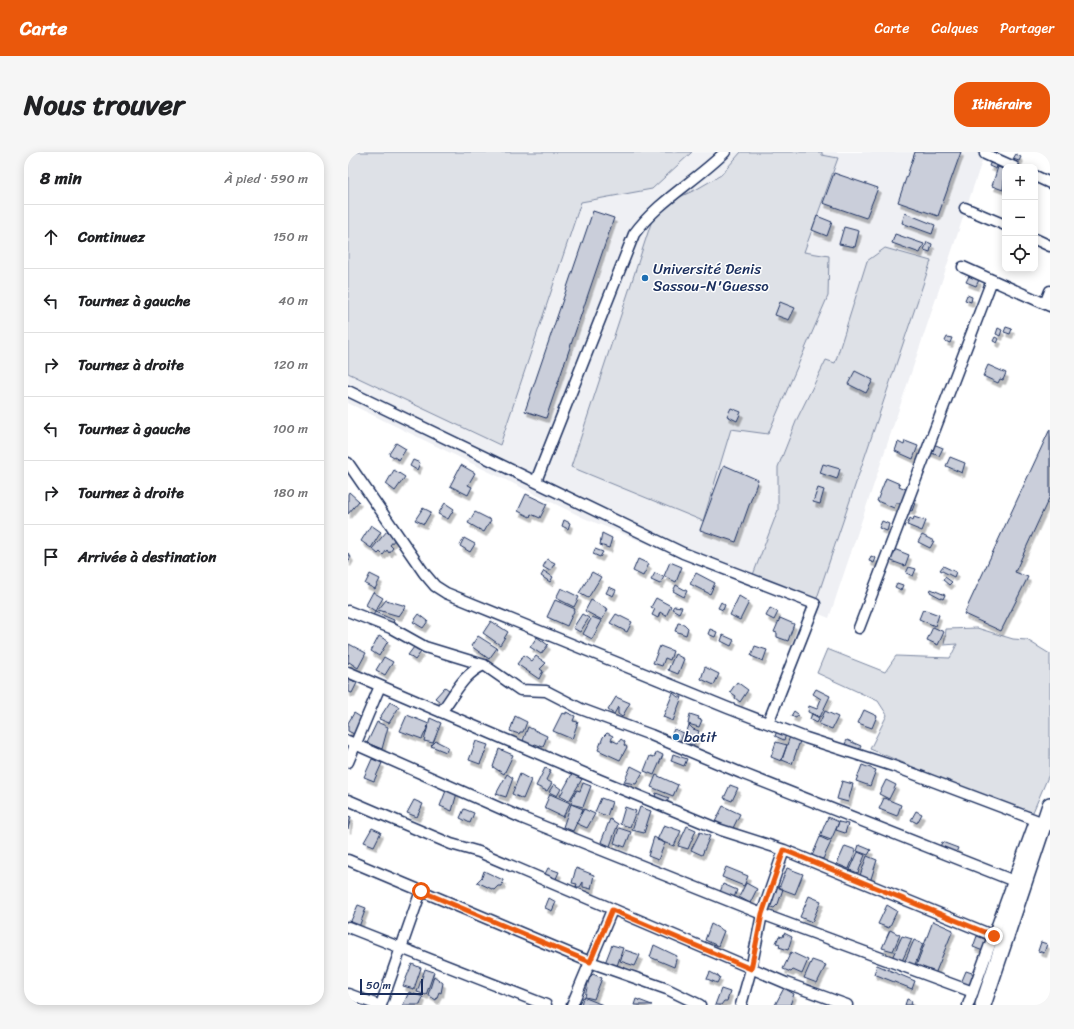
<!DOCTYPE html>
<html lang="fr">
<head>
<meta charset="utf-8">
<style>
  body { margin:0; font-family:Sriracha,sans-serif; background:#f6f6f6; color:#202124 }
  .controls { position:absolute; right:12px; top:12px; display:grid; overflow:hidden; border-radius:8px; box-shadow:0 2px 10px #0003 }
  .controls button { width:36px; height:36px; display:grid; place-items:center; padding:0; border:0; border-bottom:1px solid #e0e0e0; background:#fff; color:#202124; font:20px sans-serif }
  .scale { position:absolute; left:12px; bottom:10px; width:63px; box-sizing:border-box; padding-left:4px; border:2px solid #1b2f5e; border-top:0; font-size:11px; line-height:14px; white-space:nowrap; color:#1b2f5e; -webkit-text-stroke:3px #fff; paint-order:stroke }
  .stop { position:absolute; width:12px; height:12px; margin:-9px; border:3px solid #ea580c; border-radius:50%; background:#fff }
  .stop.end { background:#ea580c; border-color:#fff; box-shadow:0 1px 4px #0008 }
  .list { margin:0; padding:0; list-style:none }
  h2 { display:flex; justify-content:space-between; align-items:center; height:52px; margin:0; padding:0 16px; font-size:17px }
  h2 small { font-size:13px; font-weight:400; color:#757577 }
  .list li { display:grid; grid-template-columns:26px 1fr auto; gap:12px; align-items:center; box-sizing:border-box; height:64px; padding:0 16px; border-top:1px solid #e0e0e0 }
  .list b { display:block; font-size:15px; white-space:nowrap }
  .list em { font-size:13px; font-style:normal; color:#757577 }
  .icon { flex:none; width:22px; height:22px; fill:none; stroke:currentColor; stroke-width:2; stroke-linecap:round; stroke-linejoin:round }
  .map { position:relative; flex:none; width:702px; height:853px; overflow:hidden; border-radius:16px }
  header { display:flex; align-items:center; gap:24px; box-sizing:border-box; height:56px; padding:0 20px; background:#ea580c; color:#fff }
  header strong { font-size:19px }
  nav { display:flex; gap:22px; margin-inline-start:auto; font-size:14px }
  .intro { display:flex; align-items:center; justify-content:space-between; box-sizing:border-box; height:96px; padding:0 24px }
  h1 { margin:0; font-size:28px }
  .button { padding:10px 18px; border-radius:16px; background:#ea580c; color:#fff; font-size:14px; font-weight:700 }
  main { display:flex; gap:24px; padding:0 24px }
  aside { flex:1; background:#fff; border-radius:16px; box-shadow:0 2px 10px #0003 }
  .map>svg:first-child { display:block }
</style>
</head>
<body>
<header>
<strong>Carte</strong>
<nav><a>Carte</a><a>Calques</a><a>Partager</a></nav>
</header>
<div class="intro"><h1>Nous trouver</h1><a class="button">Itinéraire</a></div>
<main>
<aside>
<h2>8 min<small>À pied · 590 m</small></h2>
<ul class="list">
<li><svg class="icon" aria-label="ahead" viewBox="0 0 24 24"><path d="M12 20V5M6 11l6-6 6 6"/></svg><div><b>Continuez</b></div><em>150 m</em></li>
<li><svg class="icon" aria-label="left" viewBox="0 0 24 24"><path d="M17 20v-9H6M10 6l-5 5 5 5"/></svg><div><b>Tournez à gauche</b></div><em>40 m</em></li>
<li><svg class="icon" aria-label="right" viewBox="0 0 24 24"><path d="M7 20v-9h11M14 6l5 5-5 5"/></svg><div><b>Tournez à droite</b></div><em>120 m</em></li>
<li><svg class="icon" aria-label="left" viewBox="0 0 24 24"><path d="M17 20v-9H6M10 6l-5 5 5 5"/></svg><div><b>Tournez à gauche</b></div><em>100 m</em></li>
<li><svg class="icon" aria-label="right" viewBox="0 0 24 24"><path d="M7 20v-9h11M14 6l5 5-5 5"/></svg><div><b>Tournez à droite</b></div><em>180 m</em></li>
<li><svg class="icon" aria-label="arrive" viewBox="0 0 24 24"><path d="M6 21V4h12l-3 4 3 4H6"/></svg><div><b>Arrivée à destination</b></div></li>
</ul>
</aside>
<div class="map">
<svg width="702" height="853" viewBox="0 0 702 853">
  <defs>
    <filter id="shadow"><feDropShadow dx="2.5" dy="4.5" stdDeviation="0" flood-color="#0004"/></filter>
  </defs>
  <rect width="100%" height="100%" fill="#fff"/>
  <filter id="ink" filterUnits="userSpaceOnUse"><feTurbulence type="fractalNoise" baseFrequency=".025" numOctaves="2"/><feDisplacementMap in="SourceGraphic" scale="8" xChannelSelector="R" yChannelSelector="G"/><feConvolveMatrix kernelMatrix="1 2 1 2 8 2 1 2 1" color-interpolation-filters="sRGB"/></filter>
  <g filter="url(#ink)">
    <path fill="#eff0f4" d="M0,0H637L481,466L236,366L0,251Z"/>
    <path fill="#dee1e7" stroke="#7c88a2" d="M0,0H344L304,37L233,50L152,293L0,221Z
      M393,0H474V3L490,6L456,100L481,104L480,144L420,282L383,277L355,369L223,315L308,56L349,37L373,23Z
      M537,96L583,109L467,452L403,428L430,358V315L449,267L478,208L487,211L519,109Z
      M629,476L665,487L679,488L702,502V620L685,660L666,657L522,597L539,563L530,549L469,521L479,497L537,520L548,504L602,506L609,492L596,493L598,477Z"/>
    <path fill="#caceda" stroke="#1b2f5e" filter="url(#shadow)" d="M567,0H613L590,64L550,50Z
      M668,2L673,5L671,9L665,7Z
      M644,7L651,9L648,17L641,14Z
      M650,15L657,18L655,38L644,34Z
      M486,21L530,36L518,66L475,51Z
      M245,59L266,66L198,266L177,259Z
      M557,61L587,73L584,82L554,71Z
      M469,64L484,70L479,84L464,78Z
      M496,75L511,79L507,95L491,92Z
      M547,82L576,92L572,101L544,91Z
      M579,90L584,92L582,100L576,98Z
      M621,124L631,128L628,134L618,130Z
      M619,143L624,145L623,150L617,148Z
      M432,150L447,156L441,168L427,163Z
      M658,175L664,177L662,182L656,180Z
      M650,176L654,178L652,184L648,182Z
      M599,185L604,186L602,191L597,189Z
      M647,185L651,187L649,191L645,189Z
      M640,213L658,221L655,228L652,227L650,231L635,224Z
      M507,219L525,228L518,241L500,232Z
      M383,256L393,260L389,269L379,264Z
      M702,277V344L667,420L680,425L653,479L616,462Z
      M557,289L570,294L565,307L547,299L550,290L556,293Z
      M48,291L58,297L51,308L41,302Z
      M583,291L595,296L591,304L579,299Z
      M602,305L617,311L614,321L598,314Z
      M65,308L72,311L69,318L62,314Z
      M475,312L492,317L489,327L472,321Z
      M113,313L127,321L120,333L124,335L120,343L102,334Z
      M376,313L410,328L388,390L352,378Z
      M46,318L57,325L47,339L38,332Z
      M538,326L552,332L551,334L560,338L554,351H548L546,356L529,349Z
      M470,336L476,338L472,352L465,350Z
      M1,340L11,349L0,362V342Z
      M178,342L199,352L192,366L183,362L182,365L170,359Z
      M564,346L568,348L564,359L560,358Z
      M97,351L106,357L100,367L90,362Z
      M75,356L83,360L76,372L67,368Z
      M127,360L143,368L136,380L120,371Z
      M566,365L578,369L574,379L559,373L562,366L565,368Z
      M216,368L222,371L220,377L214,374Z
      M534,369L541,372L539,379L531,376Z
      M23,373L33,380L23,396L13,389Z
      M39,379L48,386L42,393L45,396L41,401L39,398L35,403L32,400L30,402L24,397Z
      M254,381L264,386L261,396L252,393Z
      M574,383L586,389L582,396L570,390Z
      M116,386L127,392L122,400L112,394Z
      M247,397L255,400L252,405L245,402Z
      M546,397L561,403L557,414L541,408Z
      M0,401L3,405L0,410Z
      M523,404L528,406L526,411L521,409Z
      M199,407L207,411L202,419L195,415Z
      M290,407L301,412L295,424L285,419Z
      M322,410L334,415L328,430L316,424Z
      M595,414L608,420L606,425L592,418Z
      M561,415L568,417L565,424L558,421Z
      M196,419L205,425L202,430L193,424Z
      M244,420L253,425L240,446L231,441Z
      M307,421L316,425L312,432L303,428Z
      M348,421L367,431L362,442L342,432Z
      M22,422L32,427L27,437L17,432Z
      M597,425L604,430L601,433L595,428Z
      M549,431L555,433L553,438L547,435Z
      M328,433L339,439L336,445L325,439Z
      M261,435L268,438L265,444L258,441Z
      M213,436L231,445L226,455L208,446Z
      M583,437L597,443L595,447L582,440Z
      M25,440L35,446L27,459L18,453Z
      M391,444L401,450L392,468L382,463Z
      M308,446L323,454L318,464L312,460L310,466L304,463L307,457L303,455Z
      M38,448L58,454L51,464L30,458Z
      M207,448L227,457L219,474L199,465Z
      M243,448L260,457L254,468L237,459Z
      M373,450L377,453L375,458L370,456Z
      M326,454L334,455L331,461L324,457Z
      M422,456L430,460L426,468L418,464Z
      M575,457L591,463L587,474L571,467Z
      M27,460L46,468L44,474L24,465Z
      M71,462L80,469L75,476L65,470Z
      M234,462L241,466L232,480L225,476Z
      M268,462L284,470L279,480L262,471Z
      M244,465L254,469L244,487L235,482Z
      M432,466L446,472L440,489L429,485V481L426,480Z
      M143,469L160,480L152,493L135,481Z
      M330,471L336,472L340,476L338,483L327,479Z
      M585,475L596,480L590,493L579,488Z
      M362,477L369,480L367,485L360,482Z
      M375,483L386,488L383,494L373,489Z
      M31,484L40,489L31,504L23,499Z
      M130,484L149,496L141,507L123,494Z
      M189,485L200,493L193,502L182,495Z
      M1,492L18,501L10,516L1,510L0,512Z
      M312,494L325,499L322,508L317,506L314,514L305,511Z
      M407,494L419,498L415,509L403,504Z
      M66,495L73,500L67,508L60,503Z
      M327,502L336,507L330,522L320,518Z
      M176,503L184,509L188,504L198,511L192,517L195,519L191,527L169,512Z
      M36,505L45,510L37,523L28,518Z
      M357,515L371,522L366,533L353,527Z
      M0,526L9,531L4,541L0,540Z
      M389,530L400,538L392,550L387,546L388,544L382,540Z
      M97,535L106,542L96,553L87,546Z
      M468,537L482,544L472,565L460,560L461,554L469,557L473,547L465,542Z
      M325,541L330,545H334L325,569L315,565Z
      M268,545L282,551L274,565L270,562V555L266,562L260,558Z
      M42,550L51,555L41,571L31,567Z
      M516,558L529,564L524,576L510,571Z
      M446,559L450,562L448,566L443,564Z
      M477,559L490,565L484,577L471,572Z
      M218,560L227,564L225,569L230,570L224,587L205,579L214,561L218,562Z
      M6,561L14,566L6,582L0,579V571Z
      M342,562L351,565L350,567L354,568L351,575L340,572Z
      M464,562L471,566L469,571L462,567Z
      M59,563L81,572L74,587L52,579Z
      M167,564L179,570L175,580H172L171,582L162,579Z
      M82,566L93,571L85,591L76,589Z
      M29,570L40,575L34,597L19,591Z
      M341,573L345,577L351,579L346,593L335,591Z
      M180,575L199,584L195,595L187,592L184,595L174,591Z
      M326,577L336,581L330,593L321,589Z
      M429,579L438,583L436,588L427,584Z
      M259,581L265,584L263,588L270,591L273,587L277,590L276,593L279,595L272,608L250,598L255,585Z
      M442,584L452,589L444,612L434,608Z
      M499,588L513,594L511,598L497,592Z
      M88,589L100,595L98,600L83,594Z
      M128,589L140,593L132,612L121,608Z
      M428,590L439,593L433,609L423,605Z
      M151,597L165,603L156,622L145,615Z
      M309,600L315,603L306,623L296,619L302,604L306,605Z
      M325,602L339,607L336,614L323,609Z
      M24,607L34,611L26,629L16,625Z
      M514,613L528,618L522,634L508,629Z
      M283,614L295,620L288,632L276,630Z
      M197,616L203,618L198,628L204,631L199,639L188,634Z
      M159,622L165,626L158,645L148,642Z
      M172,622L183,628L175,647L164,642Z
      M224,622L234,627L221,649L212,644Z
      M308,623L330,633L325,644L303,635Z
      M538,628L548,633L541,647L531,642Z
      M494,629L505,632L500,650L489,647Z
      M235,631L243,634L235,655L223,652L224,646L229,638L232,639Z
      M206,632L213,637L209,644L201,640Z
      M382,633L390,636L384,649L376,646Z
      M99,636L109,641L104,659L92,654Z
      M308,641L321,646L318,652L306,648Z
      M202,642L222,651L215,665L196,656Z
      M253,646L264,650L259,664L247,660Z
      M536,646L553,653L549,664L531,657Z
      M66,648L75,652L69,665L59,661Z
      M223,652L235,657L225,679L215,675Z
      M375,654L392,662L384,678L366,672Z
      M277,655L288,659L282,675L272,672Z
      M292,655L303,659L296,681L284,678Z
      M116,657L126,661L122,671L112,666Z
      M236,657L247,662L239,676L228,671Z
      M568,659L574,662L569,671L563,668Z
      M0,664L3,665L0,677Z
      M480,665L491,670L483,688L472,684Z
      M262,667L270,672L262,694L253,690Z
      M491,670L500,672L497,681L488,678Z
      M316,673L333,679L326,694L309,688Z
      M339,674L348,678L340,697L330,694Z
      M24,676L33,680L26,694L16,690Z
      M271,676L283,680L277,695L266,691Z
      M352,680L362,684L354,703L343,698Z
      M306,685L317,691L310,708L300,704Z
      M472,685L483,690L475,707L464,704Z
      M594,690L610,696L607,703L591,697Z
      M511,693L523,698L520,703L509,699Z
      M497,694L508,698L501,717L489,712Z
      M510,700L517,703L510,721L502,718Z
      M519,704L529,708L522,730L511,726Z
      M378,715L400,724L396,734L374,725Z
      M200,716L211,720L206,731L195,726Z
      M228,716L246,723L243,737L235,735V730L232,735H228L229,732L224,731Z
      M439,716L455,722L447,742L431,736Z
      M136,719L155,728L154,734H150L146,738L129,730L134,725Z
      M398,731L409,737L402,751L391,745Z
      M375,732L389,738L385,748L371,743Z
      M425,732L435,737L430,752L426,756L418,753Z
      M461,744L473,749L464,770L452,765Z
      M201,746L208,750L204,759L197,756Z
      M10,753L18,756L11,775L2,771Z
      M539,753L549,759L541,776L530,772Z
      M585,769L605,778L587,822L568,814Z
      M363,772L376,779L370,794L357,788Z
      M542,778L552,783L545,799L534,796Z
      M436,781L444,785L440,798L431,795L432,792L428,791L431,784L435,785Z
      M554,784L564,787L554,809L544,806Z
      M629,784L639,788L635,799L625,795Z
      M566,788L575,792L566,815L556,811Z
      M693,790L699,792L696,801L690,799Z
      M264,793L275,796L269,814L257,811Z
      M306,793L329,804L326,815L302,805Z
      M277,798L292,803L287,814L272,809Z
      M443,800L460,808L454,822L445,818L443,820L435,817Z
      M464,808L478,813L469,831L456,826Z
      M64,812L73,816L66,837L55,834Z
      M529,813L567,829L564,837L526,822Z
      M77,817L86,820L78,843L69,840Z
      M618,819L627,822L622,834L613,831Z
      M362,820L372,825L369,831L359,827Z
      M245,822L254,826L246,847L237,845L241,826Z
      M86,824L95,831L93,841L91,840L88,848L80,843Z
      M436,836L446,842L442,853H427Z
      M373,837L382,840L379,849H376L373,853H367Z
      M61,840L75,845L72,853H55Z
      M235,845L255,853H233Z
      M288,847L304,853H286Z
      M559,847L564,849L563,853H557Z"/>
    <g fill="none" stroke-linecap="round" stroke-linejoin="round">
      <defs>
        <path id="minor" d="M637,2L666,15
          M687,24L702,31
          M617,56L657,73
          M687,87L702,94
          M615,115L702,154
          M697,152L702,139
          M0,239L335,401L467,452L420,571
          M0,311L76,421L87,434L98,441L380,556L458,586L545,614L701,673
          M188,329L286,82C311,48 348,29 377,0
          M0,459L43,476L77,495L136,513L172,538L198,539L233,557L303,583L393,621L666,729
          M511,476L644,128
          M0,520L252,628L373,678L436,698L646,784
          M93,560C107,542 115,522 136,513
          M0,589L174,666L414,762L625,840
          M0,610L32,534
          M0,648L103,692L131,700L438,831L499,853
          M0,708L242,810L319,837L352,853
          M0,775L198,853
          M0,842L30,853
          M33,853L73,739
          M224,853L264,758
          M393,853L403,817L414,762L436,698
          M620,853L687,669"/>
        <path id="primary" d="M635,853L702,653"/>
      </defs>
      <use href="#minor" stroke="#1b2f5e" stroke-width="13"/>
      <use href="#primary" stroke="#1b2f5e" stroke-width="18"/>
      <use href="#minor" stroke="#fff" stroke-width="10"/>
      <use href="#primary" stroke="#fff" stroke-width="15"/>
    </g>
  </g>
  <g fill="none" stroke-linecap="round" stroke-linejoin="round" filter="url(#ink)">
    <path stroke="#ea580c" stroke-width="5" d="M73,739L242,810L264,758L403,817L414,762L436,698L646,784"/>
  </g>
  <g fill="#1f6fb2" stroke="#fff" stroke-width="1.5">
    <circle cx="297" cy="126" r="4"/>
    <circle cx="328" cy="585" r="4"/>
  </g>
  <g text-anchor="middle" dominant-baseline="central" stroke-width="3" stroke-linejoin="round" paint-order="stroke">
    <g font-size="15" fill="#1b2f5e" stroke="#fff" text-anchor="start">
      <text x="305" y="117">Université Denis<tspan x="305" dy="17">Sassou-N'Guesso</tspan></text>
      <text x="336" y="585">batit</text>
    </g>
  </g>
</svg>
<div class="controls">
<button>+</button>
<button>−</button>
<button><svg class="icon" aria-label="locate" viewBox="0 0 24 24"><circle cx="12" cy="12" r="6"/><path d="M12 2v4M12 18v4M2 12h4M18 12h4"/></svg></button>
</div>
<div class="scale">50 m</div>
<div class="stop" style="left:73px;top:739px"></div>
<div class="stop end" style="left:646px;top:784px"></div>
</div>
</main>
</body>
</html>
